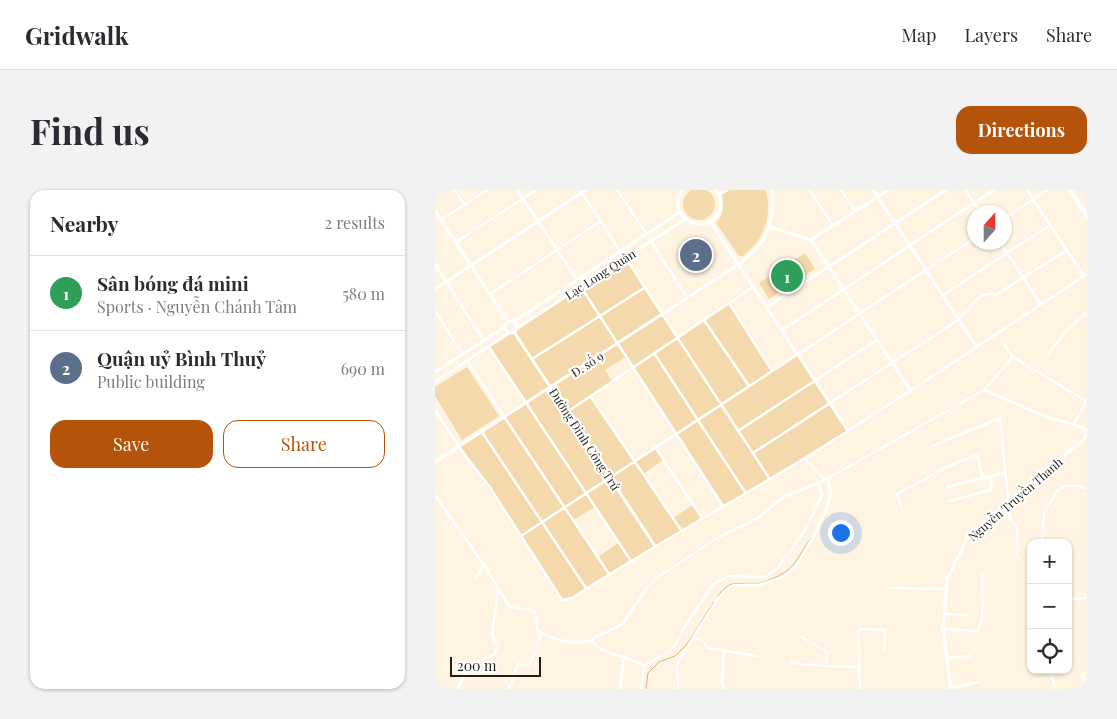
<!DOCTYPE html>
<html lang="en">
<head>
<meta charset="utf-8">
<style>
  body { margin:0; font-family:"Playfair Display",serif; background:#f2f2f3; color:#2b2b33 }
  .controls { position:absolute; right:15px; bottom:15px; display:grid; overflow:hidden; border-radius:10px; box-shadow:0 1px 4px #0004 }
  .controls button { width:45px; height:45px; display:grid; place-items:center; padding:0; border:0; border-bottom:1px solid #e1e1e2; background:#fff; color:#2b2b33; font:25px sans-serif }
  .compass { position:absolute; left:532px; top:15px; width:45px; height:45px; border-radius:50%; background:#fff; box-shadow:0 1px 4px #0004; rotate:21deg }
  .scale { position:absolute; left:15px; bottom:12px; width:91px; box-sizing:border-box; padding-left:5px; border:2px solid #221e18; border-top:0; font-size:14px; line-height:18px; white-space:nowrap; color:#221e18; -webkit-text-stroke:4px #fff; paint-order:stroke }
  .you { position:absolute; left:405px; top:342px; width:18px; height:18px; margin:-12px; border:4px solid #fff; border-radius:50%; background:#1a73e8; box-shadow:0 0 0 8px #1a73e833 }
  .badge { display:grid; place-items:center; width:32px; height:32px; border-radius:50%; background:#b45309; color:#fff; font-size:16px; font-weight:700 }
  .pin { position:absolute; translate:-50% -50%; border:2px solid #fff; box-shadow:0 1px 5px #0006 }
  .list { margin:0; padding:0; list-style:none }
  h2 { display:flex; justify-content:space-between; align-items:center; height:65px; margin:0; padding:0 20px; font-size:21px }
  h2 small { font-size:16px; font-weight:400; color:#7c7c81 }
  .list li { display:grid; grid-template-columns:32px 1fr auto; gap:15px; align-items:center; box-sizing:border-box; height:75px; padding:0 20px; border-top:1px solid #e1e1e2 }
  .list b { display:block; font-size:19px; white-space:nowrap }
  .list p { margin:0; font-size:16px; white-space:nowrap; color:#7c7c81 }
  .list em { font-size:16px; font-style:normal; color:#7c7c81 }
  .actions { display:flex; gap:10px; padding:15px 20px }
  .actions a { flex:1; padding:11px 0; border:1px solid #b45309; border-radius:15px; text-align:center; font-size:18px; color:#b45309 }
  .actions .main { background:#b45309; color:#fff }
  .icon { flex:none; width:28px; height:28px; fill:none; stroke:currentColor; stroke-width:2; stroke-linecap:round; stroke-linejoin:round }
  .map { position:relative; flex:none; width:652px; height:499px; overflow:hidden; border-radius:15px }
  header { display:flex; align-items:center; gap:30px; box-sizing:border-box; height:70px; padding:0 25px; background:#fff; border-bottom:1px solid #e1e1e2 }
  header strong { font-size:24px }
  nav { display:flex; gap:28px; margin-inline-start:auto; font-size:18px }
  .intro { display:flex; align-items:center; justify-content:space-between; box-sizing:border-box; height:120px; padding:0 30px }
  h1 { margin:0; font-size:35px }
  .button { padding:12px 22px; border-radius:15px; background:#b45309; color:#fff; font-size:18px; font-weight:700 }
  main { display:flex; gap:30px; padding:0 30px }
  aside { flex:1; background:#fff; border-radius:15px; box-shadow:0 1px 4px #0004 }
  .map>svg:first-child { display:block }
</style>
</head>
<body>
<header>
<strong>Gridwalk</strong>
<nav><a>Map</a><a>Layers</a><a>Share</a></nav>
</header>
<div class="intro"><h1>Find us</h1><a class="button">Directions</a></div>
<main>
<aside>
<h2>Nearby<small>2 results</small></h2>
<ul class="list">
<li><span class="badge" style="background:#2e9e5b">1</span><div><b>Sân bóng đá mini</b><p>Sports · Nguyễn Chánh Tâm</p></div><em>580 m</em></li>
<li><span class="badge" style="background:#5c6f8a">2</span><div><b>Quận uỷ Bình Thuỷ</b><p>Public building</p></div><em>690 m</em></li>
</ul>
<div class="actions"><a class="main">Save</a><a>Share</a></div>
</aside>
<div class="map">
<svg width="652" height="499" viewBox="0 0 652 499">
  <rect width="100%" height="100%" fill="#fff4e2"/>
  <path fill="#f3d9ac" fill-rule="evenodd" d="M248 14a16 16 0 1 1 32 0a16 16 0 1 1-32 0Z
    M295,0H331C337,27 330,49 308,66H304L281,33C289,24 289,16 287,5Z
    M370,63L380,79L334,109L324,93Z
    M190,67L242,148L294,114L336,181L363,164L413,241L288,316L191,167L170,180L177,191L156,207L200,271L220,257L228,270L208,284L238,328L258,315L267,328L137,408L127,410L86,346L25,256L91,214L54,157L74,143L79,142ZM160,317L183,353L163,367L138,330Z
    M32,177L64,226L27,250L0,206V197Z"/>
  <g fill="none" stroke-linecap="round" stroke-linejoin="round">
    <path stroke="#d1b685" stroke-width="1" d="M283,406C296,388 302,395 321,394C327,393 337,389 343,386C362,378 365,361 378,346
      M211,499L213,483L224,472L240,466L252,454L279,412"/>
    <path stroke="#fff" stroke-width="2.5" d="M20,0L30,15
      M82,0L142,90
      M145,0L185,61
      M182,0L211,43
      M375,0L398,36
      M406,0L420,21
      M438,0L542,157
      M530,0L545,22
      M592,0L649,86
      M570,28L612,0
      M6,30L52,0
      M216,51L252,108
      M21,52L101,0
      M565,52L606,115
      M190,67L334,288
      M0,74L49,151
      M146,97L288,316
      M55,104L166,31
      M507,106L615,35
      M294,113L337,181
      M0,121L27,164
      M269,130L314,196
      M347,140L559,0
      M569,154L578,167
      M54,157L196,371
      M219,163L310,302
      M613,164L633,139L652,122
      M97,169L209,98
      M32,171L174,384
      M549,200L614,228L638,234L652,240
      M156,207L246,340
      M0,220L30,265L54,296L127,410L137,408C213,359 292,315 370,268C466,209 558,145 652,84
      M132,222L318,97
      M639,235L651,211
      M303,241L442,150
      M47,242L151,398
      M498,256L565,228L575,329L582,336V365
      M220,257L267,328
      M318,263L523,130C533,120 546,98 561,105L632,60
      M369,268L390,290L549,200L578,167L651,211L652,209
      M512,297L548,288
      M0,305L51,378L74,416L99,421L102,428V440C120,451 135,454 157,451
      M515,311L555,300L557,298L555,287
      M467,318L462,304L485,292L507,279L540,265H542L548,288L570,283
      M86,346L540,48
      M607,353L609,324L621,302L630,296H643L652,299
      M41,388L49,375
      M453,398L511,399
      M638,409L652,408V406
      M510,424L532,425
      M508,439L539,441L543,440L547,430L548,385
      M258,447L284,407L295,397L299,395H323L336,391L346,388L360,378L381,342L392,318L396,303L393,289
      M367,447L390,461L392,464L391,476L423,477
      M289,460L287,494L290,499
      M512,468L535,466
      M356,473L391,476
      M209,476L231,463L241,454L251,434L279,394L294,386L320,387L331,386L342,379L370,340L387,305L383,293
      M614,480L621,499
      M647,485L652,494
      M516,498L544,492
      M22,499L35,475L60,464L62,455L57,446L63,401
      M74,499L83,474L94,476L107,443
      M185,499L189,467
      M206,499L209,476C194,466 169,466 157,451L160,447L178,439L188,433L213,397L223,387L282,348L322,329L347,308L390,290
      M243,499L242,475L258,447L268,451L272,458L323,466
      M425,499L423,441L425,439L450,440L449,460"/>
    <path stroke="#fff" stroke-width="3" d="M247,0C229,30 276,49 285,19C287,12 285,6 281,0
      M284,4L291,0
      M0,21L73,132
      M275,31L413,241
      M334,37L376,50L453,0
      M376,50L476,201
      M0,99L151,0
      M332,117L511,0
      M70 137a6 6 0 1 1 12 0a6 6 0 1 1-12 0Z
      M78,132L245,22
      M81,139L250,29
      M79,142L220,356
      M0,182L70,137
      M0,192L74,143
      M0,272L304,74C310,69 317,64 322,58C335,44 340,19 337,0
      M516,499L508,439L512,390L532,348L649,249L652,244"/>
    <path stroke="#fff" stroke-width="4.5" d="M635,0L652,26"/>
  </g>
  <g text-anchor="middle" dominant-baseline="central" stroke-width="4.5" stroke-linejoin="round" paint-order="stroke">
    <g font-size="12" fill="#221e18" stroke="#fff">
      <text transform="translate(165 84) rotate(-33)">Lạc Long Quân</text>
      <text transform="translate(152 174) rotate(-33)">Đ. số 9</text>
      <text transform="translate(150 249) rotate(57)">Đường Đinh Công Trứ</text>
      <text transform="translate(580 309) rotate(-41)">Nguyễn Truyền Thanh</text>
    </g>
  </g>
</svg>
<div class="controls">
<button>+</button>
<button>−</button>
<button><svg class="icon" aria-label="locate" viewBox="0 0 24 24"><circle cx="12" cy="12" r="6"/><path d="M12 2v4M12 18v4M2 12h4M18 12h4"/></svg></button>
</div>
<svg class="compass" viewBox="-18 -18 36 36"><path d="M0-13l5 13h-10z" fill="#e53935"/><path d="M0 13l5-13h-10z" fill="#7c7c81"/></svg>
<div class="scale">200 m</div>
<div class="you"></div>
<div class="pin badge" style="left:352px;top:86px;background:#2e9e5b">1</div>
<div class="pin badge" style="left:261px;top:65px;background:#5c6f8a">2</div>
</div>
</main>
</body>
</html>
